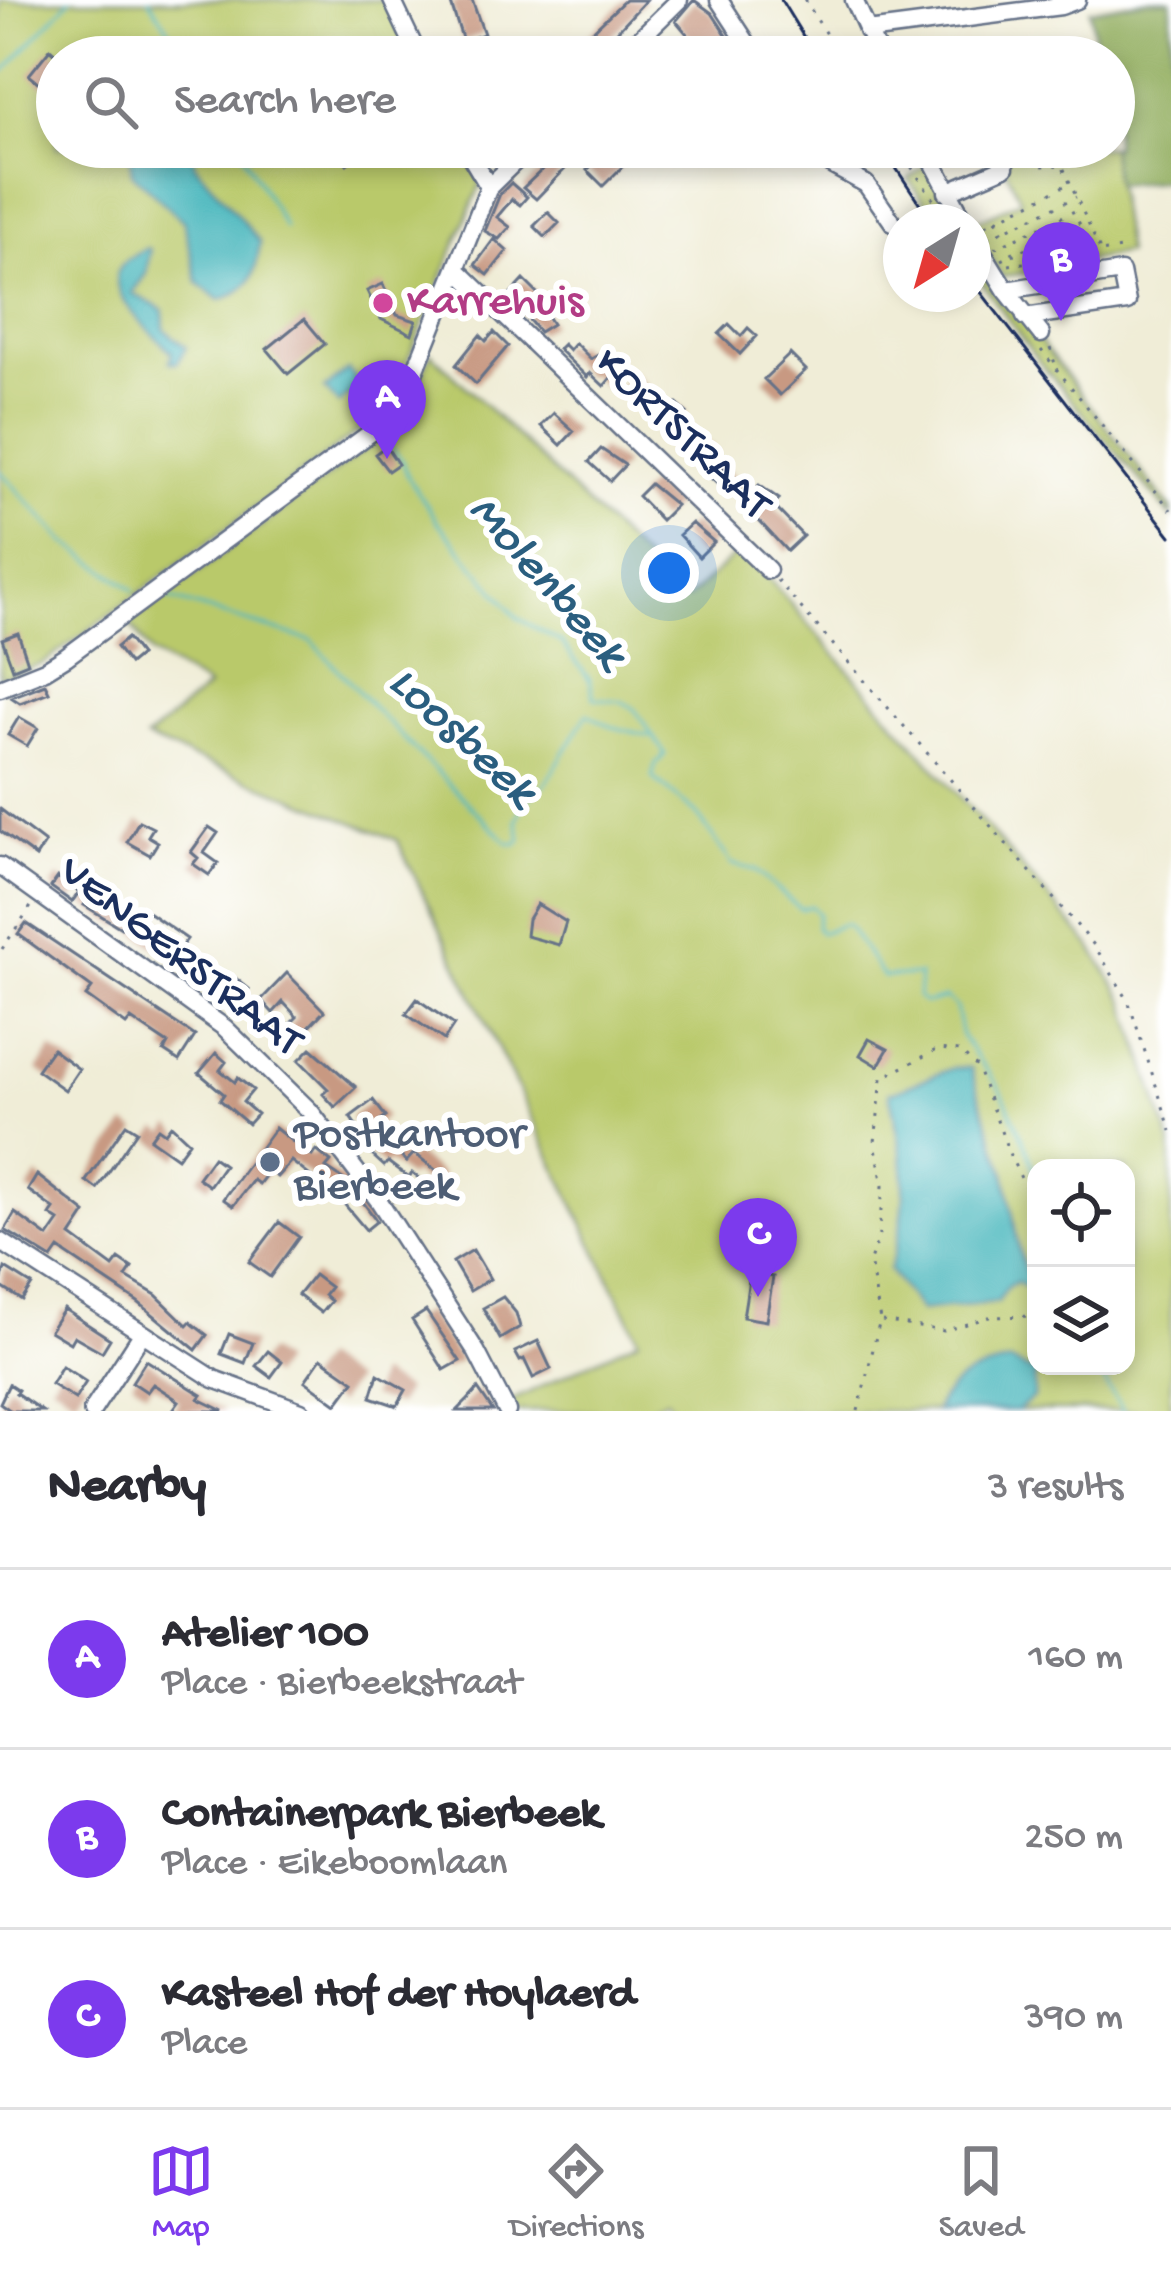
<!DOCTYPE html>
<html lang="en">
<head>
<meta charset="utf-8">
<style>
  body { margin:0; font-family:"Gochi Hand",sans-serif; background:#f7f7f7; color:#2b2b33 }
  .controls { position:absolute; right:36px; bottom:36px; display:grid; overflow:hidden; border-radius:24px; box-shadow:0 6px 18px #0003 }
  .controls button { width:108px; height:108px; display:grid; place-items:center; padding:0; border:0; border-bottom:3px solid #e1e1e2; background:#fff; color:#2b2b33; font:60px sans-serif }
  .compass { position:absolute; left:883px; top:204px; width:108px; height:108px; border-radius:50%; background:#fff; box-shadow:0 6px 18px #0003; rotate:217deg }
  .you { position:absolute; left:669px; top:573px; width:42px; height:42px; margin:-30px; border:9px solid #fff; border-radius:50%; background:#1a73e8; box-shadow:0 0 0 18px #1a73e833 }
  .badge { display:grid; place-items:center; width:78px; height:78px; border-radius:50%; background:#7c3aed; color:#fff; font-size:39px; font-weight:700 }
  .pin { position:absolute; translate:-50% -99px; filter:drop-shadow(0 3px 6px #0008) }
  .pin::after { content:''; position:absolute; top:63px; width:42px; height:36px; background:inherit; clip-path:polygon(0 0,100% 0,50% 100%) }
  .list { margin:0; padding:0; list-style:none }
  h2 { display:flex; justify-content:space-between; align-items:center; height:156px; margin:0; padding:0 48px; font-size:51px }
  h2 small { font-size:39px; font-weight:400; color:#7c7c81 }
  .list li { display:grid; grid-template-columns:78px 1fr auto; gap:36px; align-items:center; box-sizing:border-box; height:180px; padding:0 48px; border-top:3px solid #e1e1e2 }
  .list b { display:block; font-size:45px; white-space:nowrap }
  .list p { margin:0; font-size:39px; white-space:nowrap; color:#7c7c81 }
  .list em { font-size:39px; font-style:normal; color:#7c7c81 }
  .icon { flex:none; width:66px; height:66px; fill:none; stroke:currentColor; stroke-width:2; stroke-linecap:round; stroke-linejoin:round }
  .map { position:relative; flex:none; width:1171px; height:1411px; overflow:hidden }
  .search { position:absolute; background:#fff; box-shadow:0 6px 18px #0003; left:36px; right:36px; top:36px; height:132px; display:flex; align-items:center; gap:30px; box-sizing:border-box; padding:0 42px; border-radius:66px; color:#7c7c81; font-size:45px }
  .sheet { height:696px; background:#fff }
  nav { display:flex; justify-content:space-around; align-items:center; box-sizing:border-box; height:168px; border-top:3px solid #e1e1e2; background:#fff; font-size:33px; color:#7c7c81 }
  nav a { display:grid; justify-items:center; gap:6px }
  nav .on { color:#7c3aed }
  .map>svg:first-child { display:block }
</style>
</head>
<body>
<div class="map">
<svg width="1171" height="1411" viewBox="0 0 1171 1411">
  <rect width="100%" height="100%" fill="#fff"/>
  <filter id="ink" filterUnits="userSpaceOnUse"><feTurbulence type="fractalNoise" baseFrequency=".00833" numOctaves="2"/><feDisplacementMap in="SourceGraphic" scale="24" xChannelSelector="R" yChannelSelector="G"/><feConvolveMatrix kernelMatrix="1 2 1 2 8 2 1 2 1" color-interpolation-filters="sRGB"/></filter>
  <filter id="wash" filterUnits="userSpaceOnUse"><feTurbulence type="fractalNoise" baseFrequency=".004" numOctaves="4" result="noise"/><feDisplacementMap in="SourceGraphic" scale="48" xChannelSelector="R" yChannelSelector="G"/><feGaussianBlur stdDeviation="2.7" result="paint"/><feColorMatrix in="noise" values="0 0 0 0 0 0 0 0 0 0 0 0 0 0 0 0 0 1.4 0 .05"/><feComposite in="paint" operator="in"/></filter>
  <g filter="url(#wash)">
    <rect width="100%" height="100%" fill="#f0edd7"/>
    <path fill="#b9c96b" stroke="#6a7c64" stroke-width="3" fill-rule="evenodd" d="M0,0H386L414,57H57V147H461L482,181L387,410L43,664L0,678Z
      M995,147H1110L1126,253L1003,277L973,231V223L1021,200Z
      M929,163L961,222H939L908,179Z
      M973,242L1048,352L1171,509V516L1038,361L973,270Z
      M431,353L686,600L742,548L1090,945L1125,1001L1171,1144V1411H674L667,1399L641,1411H515L511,1401L639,1339L397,840L146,739L208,687L152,654L129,623L393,429L411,404ZM1036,1168H1126V1366H1036Z"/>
    <path fill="#92ad5f" stroke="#566e5e" stroke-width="3" d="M1146,0H1171V180L1115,185L1110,147H1114V57H1097L1090,10Z"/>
    <path fill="#46b6bc" stroke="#30728d" stroke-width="3" d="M129,147H191L195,165L260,242C255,275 254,288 220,300L198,283L184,222L132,173Z
      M147,248L150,250L146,274L132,293L163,310L164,329L186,347L177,363L170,362L172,352C155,336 111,299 117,273C121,260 136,254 147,248Z
      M348,370L361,385L338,404L325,389Z
      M953,1068H971C980,1103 993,1136 1004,1170C1015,1207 1013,1248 1031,1283L1025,1287L1016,1282L1007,1287L998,1302L920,1311L889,1270C912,1203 906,1160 889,1093Z
      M1010,1362L1035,1373L1034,1397L1018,1411H935C951,1378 976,1370 1010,1362Z"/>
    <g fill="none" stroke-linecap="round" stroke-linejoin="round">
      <path stroke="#46b6bc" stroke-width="3" d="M149,0L176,40
        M183,52L186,57
        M0,76L70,0
        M239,147L285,228
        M383,439L402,460L408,477L438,522L518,618L562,643L590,680L594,698L621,701L634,708L665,754L656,764L652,777L696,813L732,864L755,870L800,909L811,906L818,914L816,927L820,933L844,924L848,926L883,977L920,975L918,998L926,1003L946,998L956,1007L962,1037L1001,1090L1028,1150L1036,1178
        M0,471L64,541L134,590
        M168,598L312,641L383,718L508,843L517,844L521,839L517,820L523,804L546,783L587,714L610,726L649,736
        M1095,1366L1123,1411"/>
    </g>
    <g id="blocks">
      <path fill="#c89982" d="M461,0H472L484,34L463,41L451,4Z
        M625,0H646L593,57H565Z
        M694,0L712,13L731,42L720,48L713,40L698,47L676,21Z
        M50,49L57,55V70L44,87L29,75Z
        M334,147H370L347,164Z
        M597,147H621L631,158L603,186L587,170L598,160L591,153Z
        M550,153L565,169L536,199L523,188L545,167L541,163Z
        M511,183L527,197L520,205L512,199L497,217L510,227L499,239L485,231L500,194Z
        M548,212L559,223L545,237L534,226Z
        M494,239L507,251L488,275L475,265Z
        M524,280L547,303L542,308L552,324L539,332L509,296Z
        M383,284L397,315L416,321L412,334L381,319L367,291Z
        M304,319L325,344L288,374L267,349Z
        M729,324L741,336L748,328L757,336L740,354L719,334Z
        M494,332L508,346L476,384L456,365L480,335L486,341Z
        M575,343L591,359L598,355L616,372L604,386L590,373L587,377L558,349L563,344L569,350Z
        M790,354L806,370L780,395L764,379Z
        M633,372L670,411L677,404L687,413L666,434L620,386Z
        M554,413L574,431L561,445L541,426Z
        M701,437L718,453L713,458L741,483L729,495L686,455Z
        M386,446L398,464L388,471L375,454Z
        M601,449L625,465L610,481L589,462Z
        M650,484L676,505L661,520L638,496Z
        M759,485L779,499L773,505L803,536L787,551L749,510L755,504L748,497Z
        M692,523L714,542L699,557L679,535Z
        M18,633L28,663L13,669L2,639Z
        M127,638L140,655L129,664L116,647Z
        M45,684L49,692L20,703L11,697Z
        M19,717L38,728L27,746L8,735Z
        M0,809L45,843L36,857L0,831Z
        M139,821L153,828L148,836L158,842L150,855L127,842Z
        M209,827L218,833L204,853L218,863L209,875L193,864L198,858L191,852Z
        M58,877L79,892L72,902L51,887Z
        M99,883L113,892L109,897L143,918L148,912L187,939L172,959L124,924L121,928L84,905Z
        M537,904L566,922L559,945L526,936L528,919Z
        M26,923L195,1036L179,1061L164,1051L168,1044L131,1019L126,1025L86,996L92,988L18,934Z
        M287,973L324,1011L300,1036L289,1025L297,1017L283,1002L273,1013L261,1000Z
        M234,977L249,989L234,1007L220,996Z
        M417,999L454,1025L444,1040L406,1014Z
        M869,1039L888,1049L878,1066L860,1055Z
        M311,1048L356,1087L335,1107L323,1094L328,1089L299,1060Z
        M52,1049L79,1069L65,1090L37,1070Z
        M216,1053L226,1062L220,1070L235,1082L238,1078L253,1090L243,1102L257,1114L248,1124L220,1100L224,1094L199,1073Z
        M373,1100L386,1117L378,1123L406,1162L414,1153L442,1175L432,1188L412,1173L409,1178L388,1162L384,1166L362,1146L368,1142L350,1117Z
        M126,1124L137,1131L97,1189L86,1181Z
        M171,1125L189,1142L177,1158L150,1139L158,1128L165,1133Z
        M275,1128L304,1151L312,1156L316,1150L331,1162L326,1168L349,1183L377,1221L366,1230L340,1199L291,1161L277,1177L269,1171L259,1184L253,1180L233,1206L223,1199Z
        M213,1157L224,1165L209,1186L198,1178Z
        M37,1175L86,1213L71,1236L113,1267L119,1259L132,1268L126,1277L156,1295L187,1325L190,1322L207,1335L196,1350L138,1302L59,1249L52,1259L5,1230L15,1213L48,1237L59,1221L50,1215L54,1209L28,1190Z
        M279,1222L299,1237L270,1277L249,1262Z
        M473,1250L490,1279L470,1291L453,1262Z
        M5,1268L32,1285L22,1300L0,1286Z
        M750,1273L773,1277L766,1321L743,1317Z
        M314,1275L330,1287L324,1295L331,1301L321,1313L298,1295Z
        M503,1297L516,1313L520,1327L500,1339L483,1308Z
        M64,1309L110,1339L102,1352L74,1336L70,1343L50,1331Z
        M426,1311L460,1361L444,1370L412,1320Z
        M229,1334L253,1343L245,1363L221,1354Z
        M538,1341L551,1369L533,1378L524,1359L520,1361L515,1352Z
        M268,1351L282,1362L271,1377L256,1366Z
        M321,1358L354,1381L337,1404L305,1381Z
        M146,1360L202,1395L199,1399L224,1411H172L179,1401L153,1384L147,1392L132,1382Z
        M62,1366L86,1382L75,1399L51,1384Z
        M378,1374L406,1390L397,1406L371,1397Z
        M9,1384L18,1390L16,1393L42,1411H11L0,1403Z
        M478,1389L493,1411H457L468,1400Z"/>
    </g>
  </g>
  <g filter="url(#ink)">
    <use href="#blocks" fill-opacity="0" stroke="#667288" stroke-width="3"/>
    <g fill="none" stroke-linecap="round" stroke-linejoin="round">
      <defs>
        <path id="minor" d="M392,0L419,57
          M719,0L756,57
          M854,0L880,57
          M867,31L1061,6L1077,0
          M621,57L679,0
          M465,147L489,187
          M816,147L833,166L866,184L894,224
          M925,147L965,222
          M947,192L1005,167
          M973,236L1006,290L1041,334
          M456,269L768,570
          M1006,290L1121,272L1127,302L1025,317
          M0,688L45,670L66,657L388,420L411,381L489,187L530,147
          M0,866L225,1028L310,1111L379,1201L476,1351L507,1411
          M0,1241L214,1379L301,1411
          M92,1411L142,1334"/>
      </defs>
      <use href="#minor" stroke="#667288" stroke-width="21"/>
      <path stroke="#667288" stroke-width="3" stroke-dasharray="3 9" stroke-linecap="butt" d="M805,0L840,57
        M898,147L944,215
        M1029,147L1031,155L1042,166L1061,165
        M1054,147L1100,250
        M996,219L1013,253
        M986,225L1070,183
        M988,238L1076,197
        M995,248L1079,209
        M1040,259L1091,234
        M1002,260L1085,220
        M1009,265L1121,249
        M1050,348L1056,367
        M1041,350L1171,510
        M777,580L1094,945L1128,1000L1171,1131
        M2,949L32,905
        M882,1321L944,1331L989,1317L1036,1316
        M858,1411L880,1320L870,1261L879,1234L883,1186L875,1142L882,1078L938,1049L960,1051L977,1067L1011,1158L1036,1208"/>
      <use href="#minor" stroke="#fff" stroke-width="16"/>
      <path stroke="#1b2f5e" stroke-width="3" d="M781,0L816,57
        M882,147L932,222
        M973,282L1171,536"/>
    </g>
  </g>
  <circle fill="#d1479c" stroke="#fff" stroke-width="4.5" cx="383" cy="303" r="12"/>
  <circle fill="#5c6f8a" stroke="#fff" stroke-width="4.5" cx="270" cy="1162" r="12"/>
  <g text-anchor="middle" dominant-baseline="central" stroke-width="12" stroke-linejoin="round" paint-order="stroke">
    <g font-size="45" fill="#b23c85" stroke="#fff" text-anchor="start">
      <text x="407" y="303">Karrehuis</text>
    </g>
    <g font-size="45" fill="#1b2f5e" stroke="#fff">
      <text transform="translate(681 435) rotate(44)">KORTSTRAAT</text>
      <text transform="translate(179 958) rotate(38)">VENGERSTRAAT</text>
    </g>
    <g font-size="45" fill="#4e5e75" stroke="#fff" text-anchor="start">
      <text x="294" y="1136">Postkantoor<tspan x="294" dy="52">Bierbeek</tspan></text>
    </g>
    <g font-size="48" font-style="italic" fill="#2a5e7f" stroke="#fff">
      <text transform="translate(545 584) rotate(49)">Molenbeek</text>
      <text transform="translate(460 739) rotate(43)">Loosbeek</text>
    </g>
  </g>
</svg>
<div class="controls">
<button><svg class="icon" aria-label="locate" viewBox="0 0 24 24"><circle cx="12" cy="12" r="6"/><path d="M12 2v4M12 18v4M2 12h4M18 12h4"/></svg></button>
<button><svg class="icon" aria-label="layers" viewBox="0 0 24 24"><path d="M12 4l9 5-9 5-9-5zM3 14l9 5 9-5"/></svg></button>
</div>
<svg class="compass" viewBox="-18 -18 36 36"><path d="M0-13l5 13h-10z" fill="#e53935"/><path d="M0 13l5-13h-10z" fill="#7c7c81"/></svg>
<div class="you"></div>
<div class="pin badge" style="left:387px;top:459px">A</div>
<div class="pin badge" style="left:1061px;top:321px">B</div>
<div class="pin badge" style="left:758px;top:1297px">C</div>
<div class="search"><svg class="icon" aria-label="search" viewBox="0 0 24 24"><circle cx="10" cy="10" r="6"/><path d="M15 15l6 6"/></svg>Search here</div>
</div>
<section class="sheet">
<h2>Nearby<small>3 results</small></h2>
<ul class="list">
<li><span class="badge">A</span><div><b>Atelier 100</b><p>Place · Bierbeekstraat</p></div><em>160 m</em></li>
<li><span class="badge">B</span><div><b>Containerpark Bierbeek</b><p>Place · Eikeboomlaan</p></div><em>250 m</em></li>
<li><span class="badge">C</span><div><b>Kasteel Hof der Hoylaerd</b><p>Place</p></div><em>390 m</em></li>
</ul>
</section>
<nav>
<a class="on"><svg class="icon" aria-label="map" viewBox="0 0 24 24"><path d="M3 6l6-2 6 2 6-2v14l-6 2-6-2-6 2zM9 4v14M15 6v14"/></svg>Map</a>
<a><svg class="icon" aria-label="directions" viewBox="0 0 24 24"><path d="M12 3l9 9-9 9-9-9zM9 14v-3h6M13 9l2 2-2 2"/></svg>Directions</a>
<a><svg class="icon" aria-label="saved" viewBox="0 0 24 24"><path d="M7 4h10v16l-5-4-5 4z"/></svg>Saved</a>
</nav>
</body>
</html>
